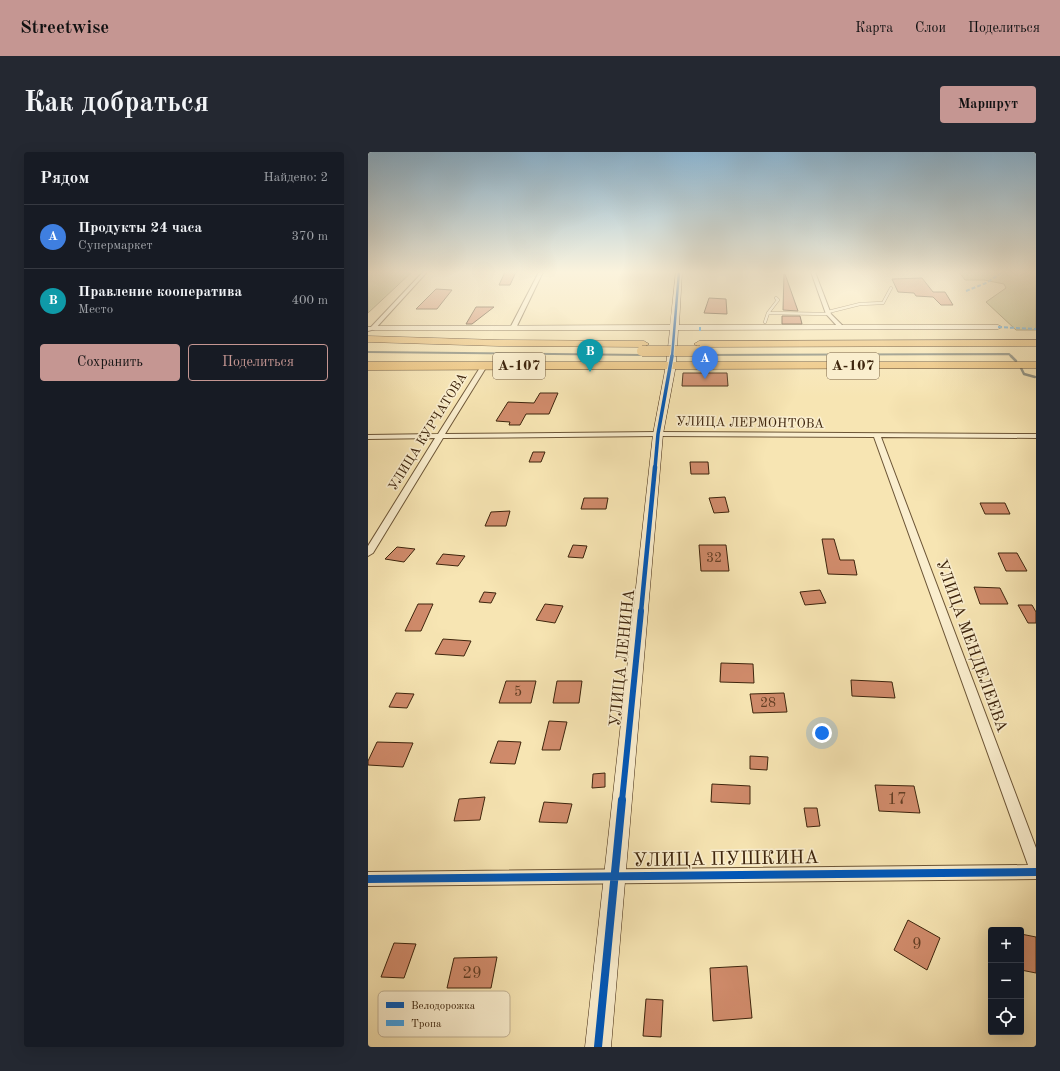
<!DOCTYPE html>
<html lang="ru">
<head>
<meta charset="utf-8">
<style>
  body { margin:0; font-family:"Old Standard TT",serif; background:#242831; color:#f1f3f6 }
  .controls { position:absolute; right:12px; bottom:12px; display:grid; overflow:hidden; border-radius:4px; box-shadow:0 4px 16px #0002 }
  .controls button { width:36px; height:36px; display:grid; place-items:center; padding:0; border:0; border-bottom:1px solid #363941; background:#171b24; color:#f1f3f6; font:20px sans-serif }
  .you { position:absolute; left:454px; top:581px; width:14px; height:14px; margin:-10px; border:3px solid #fff; border-radius:50%; background:#1a73e8; box-shadow:0 0 0 6px #1a73e833 }
  .badge { display:grid; place-items:center; width:26px; height:26px; border-radius:50%; background:#c59692; color:#fff; font-size:13px; font-weight:700 }
  .pin { position:absolute; translate:-50% -33px; filter:drop-shadow(0 1px 2px #0008) }
  .pin::after { content:''; position:absolute; top:21px; width:14px; height:12px; background:inherit; clip-path:polygon(0 0,100% 0,50% 100%) }
  .list { margin:0; padding:0; list-style:none }
  h2 { display:flex; justify-content:space-between; align-items:center; height:52px; margin:0; padding:0 16px; font-size:17px }
  h2 small { font-size:13px; font-weight:400; color:#9ea1a6 }
  .list li { display:grid; grid-template-columns:26px 1fr auto; gap:12px; align-items:center; box-sizing:border-box; height:64px; padding:0 16px; border-top:1px solid #363941 }
  .list b { display:block; font-size:15px; white-space:nowrap }
  .list p { margin:0; font-size:13px; white-space:nowrap; color:#9ea1a6 }
  .list em { font-size:13px; font-style:normal; color:#9ea1a6 }
  .actions { display:flex; gap:8px; padding:12px 16px }
  .actions a { flex:1; padding:9px 0; border:1px solid #c59692; border-radius:4px; text-align:center; font-size:14px; color:#c59692 }
  .actions .main { background:#c59692; color:#111 }
  .icon { flex:none; width:22px; height:22px; fill:none; stroke:currentColor; stroke-width:2; stroke-linecap:round; stroke-linejoin:round }
  .map { position:relative; flex:none; width:668px; height:895px; overflow:hidden; border-radius:4px }
  header { display:flex; align-items:center; gap:24px; box-sizing:border-box; height:56px; padding:0 20px; background:#c59692; color:#111 }
  header strong { font-size:19px }
  nav { display:flex; gap:22px; margin-inline-start:auto; font-size:14px }
  .intro { display:flex; align-items:center; justify-content:space-between; box-sizing:border-box; height:96px; padding:0 24px }
  h1 { margin:0; font-size:28px }
  .button { padding:10px 18px; border-radius:4px; background:#c59692; color:#111; font-size:14px; font-weight:700 }
  main { display:flex; gap:24px; padding:0 24px }
  aside { flex:1; background:#171b24; border-radius:4px; box-shadow:0 4px 16px #0002 }
  .map>svg:first-child { display:block }
</style>
</head>
<body>
<header>
<strong>Streetwise</strong>
<nav><a>Карта</a><a>Слои</a><a>Поделиться</a></nav>
</header>
<div class="intro"><h1>Как добраться</h1><a class="button">Маршрут</a></div>
<main>
<aside>
<h2>Рядом<small>Найдено: 2</small></h2>
<ul class="list">
<li><span class="badge" style="background:#3f7fe0">A</span><div><b>Продукты 24 часа</b><p>Супермаркет</p></div><em>370 m</em></li>
<li><span class="badge" style="background:#0f9aa8">B</span><div><b>Правление кооператива</b><p>Место</p></div><em>400 m</em></li>
</ul>
<div class="actions"><a class="main">Сохранить</a><a>Поделиться</a></div>
</aside>
<div class="map">
<svg width="668" height="895" viewBox="0 0 668 895">
  <rect width="100%" height="100%" fill="#f7e5b3"/>
  <filter id="stains"><feTurbulence type="fractalNoise" baseFrequency=".005" numOctaves="4"/><feColorMatrix values="0 0 0 0 .2 0 0 0 0 .09 0 0 0 0 .02 0 0 0 .5 -.17"/></filter>
  <radialGradient id="worn" r=".72"><stop offset=".6" stop-color="#630" stop-opacity="0"/><stop offset="1" stop-color="#630" stop-opacity=".3"/></radialGradient>
  <path fill="#c3c288" stroke="#80744a" d="M0,120H44L0,161Z
    M591,120H668V178H648L618,150L638,136L636,132L616,128H597Z"/>
  <g fill="none" stroke-linecap="round" stroke-linejoin="round">
    <path stroke="#7b8074" stroke-width="2" d="M0,200L275,203
      M332,203L641,202L644,205"/>
    <path stroke="#7b8074" stroke-width="2.5" d="M643,204L648,209
      M653,216L656,222L667,225"/>
  </g>
  <path fill="#d08b6b" stroke="#3e250d" d="M137,120H148L142,133H131Z
    M416,122H417L430,159L415,158Z
    M554,126L565,140H577L585,153H573L565,145L548,144L546,141L530,140L524,127Z
    M68,137L84,138L69,157H48Z
    M341,146L358,147L359,162L336,161Z
    M108,155H126L104,172H98Z
    M414,164H432L434,172H414Z
    M315,221H359L360,234H314Z
    M172,241H190L181,262H158L152,273H141L142,270L128,269L140,250L166,251Z
    M165,300H177L173,310H161Z
    M322,310H340L341,322H323Z
    M357,345L361,360L346,361L341,346Z
    M216,346H240L238,357H213Z
    M612,351H637L642,362H617Z
    M142,359L138,374H117L123,360Z
    M454,387H466L472,408H486L489,423L460,422Z
    M205,393L219,394L215,406L200,405Z
    M331,393H358L361,419H333Z
    M29,395L47,397L36,410L17,407Z
    M630,401H649L659,419H638Z
    M75,402L97,404L90,414L68,412Z
    M606,435L632,436L640,452H612Z
    M452,438L458,451L437,453L432,440Z
    M116,440L128,441L123,451L111,450Z
    M50,452H65L53,479H37Z
    M177,452L195,454L187,471L168,468Z
    M650,453H664L668,460V471H660Z
    M75,487L103,489L96,504L67,502Z
    M353,511L385,512L386,531L352,530Z
    M483,528L524,530L527,546L484,544Z
    M138,529H168L163,551H131Z
    M189,529H214L211,551H185Z
    M28,541L46,542L39,556L21,555Z
    M416,541L419,560L385,561L382,542Z
    M181,569L199,570L192,598H174Z
    M130,589L153,590L147,612L122,611Z
    M9,590L45,591L35,615L0,613V609Z
    M382,604L400,605L399,618L382,617Z
    M237,621V635L224,636L225,622Z
    M344,632L382,634V652L343,650Z
    M507,633L546,634L552,661L511,659Z
    M117,645L112,668L86,669L91,647Z
    M176,650L204,652L199,671L171,670Z
    M436,656H449L452,674L439,675Z
    M540,768L572,786L559,818L526,798Z
    M653,782L668,785V821L653,818Z
    M26,791L48,792L36,826L13,825Z
    M129,805L123,836H79L86,806Z
    M379,814L384,866L345,869L342,816Z
    M278,847L295,848L293,885L275,884Z"/>
  <g fill="none" stroke-linecap="round" stroke-linejoin="round">
    <defs>
      <path id="lane" d="M408,146L410,148L400,161L461,162
        M460,160L492,152L515,151L523,136
        M397,170L400,161"/>
      <path id="street" d="M55,120H59L7,177L0,179V175H3Z
        M171,120H175L148,176L143,177L142,176Z
        M443,120H447L463,162L474,173V175H470L458,162Z
        M116,212L119,214L77,282L290,280L668,282V286L513,285L668,696V727L0,734V720L660,713L506,285L290,284L75,286L5,401L0,404V394L67,286L0,287V283L70,282L113,214Z"/>
      <path id="secondary" d="M308,120H314L311,173H630L634,175L630,177L310,178L308,213L295,282L243,895H217L285,282L298,213L302,178H5L1,176L5,174L302,173Z"/>
      <path id="highway" d="M0,184L131,188L276,189L281,192L276,195L131,194L0,190Z
        M668,188V194L331,195L326,192L331,189Z
        M0,210H668V216L0,218Z"/>
    </defs>
    <use href="#lane" stroke="#6c5536" stroke-width="3.5"/>
    <use href="#street" stroke="#6c5536" stroke-width="2"/>
    <use href="#secondary" stroke="#3e250d" stroke-width="1"/>
    <use href="#highway" stroke="#3e250d" stroke-width="1"/>
    <use href="#lane" stroke="#faeece" stroke-width="2.5"/>
    <use href="#street" fill="#faeece" fill-rule="evenodd"/>
    <use href="#secondary" fill="#faeece" fill-rule="evenodd"/>
    <use href="#highway" fill="#ecc27a" fill-rule="evenodd"/>
    <defs>
      <path id="highway-bridge" d="M274,199H332"/>
    </defs>
    <use href="#highway-bridge" stroke="#3e250d" stroke-width="11" stroke-linecap="butt"/>
    <use href="#highway-bridge" stroke="#ecc27a" stroke-width="10"/>
    <path stroke="#3fa2e9" stroke-width="2" stroke-dasharray="4 2" stroke-linecap="butt" d="M598,139L618,131L635,120
      M332,175V181
      M630,175L668,177"/>
    <defs>
      <path id="cycleway-far4" d="M304,205L311,120"/>
      <path id="cycleway-far3" d="M287,316L290,282L304,204"/>
      <path id="cycleway-far2" d="M273,460L287,315"/>
      <path id="cycleway-far1" d="M254,649L273,459"/>
      <path id="cycleway" d="M0,727L668,720
        M230,895L254,648"/>
    </defs>
    <use href="#cycleway-far4" stroke="#faeece" stroke-width="4"/>
    <use href="#cycleway-far3" stroke="#faeece" stroke-width="5"/>
    <use href="#cycleway-far2" stroke="#faeece" stroke-width="6"/>
    <use href="#cycleway-far1" stroke="#faeece" stroke-width="8"/>
    <use href="#cycleway" stroke="#faeece" stroke-width="10"/>
    <use href="#cycleway-far4" stroke="#0057b8" stroke-width="2.5"/>
    <use href="#cycleway-far3" stroke="#0057b8" stroke-width="3.5"/>
    <use href="#cycleway-far2" stroke="#0057b8" stroke-width="4.5"/>
    <use href="#cycleway-far1" stroke="#0057b8" stroke-width="6"/>
    <use href="#cycleway" stroke="#0057b8" stroke-width="8"/>
  </g>
  <linearGradient id="sky" x2="0" y2="1"><stop stop-color="#8cb7d5"/><stop offset="0.49" stop-color="#fbf3dd"/><stop offset="1" stop-color="#fbf3dd" stop-opacity="0"/></linearGradient>
  <rect width="668" height="245" fill="url(#sky)"/>
  <g text-anchor="middle" dominant-baseline="central" stroke-width="3.5" stroke-linejoin="round" paint-order="stroke">
    <g font-size="13" fill="#3e250d" stroke="#faeece">
      <text transform="translate(382 271) rotate(1)">УЛИЦА ЛЕРМОНТОВА</text>
      <text transform="translate(60 280) rotate(-58)">УЛИЦА КУРЧАТОВА</text>
    </g>
    <g font-size="14" fill="#623e24">
      <text x="346" y="406">32</text>
      <text x="150" y="540">5</text>
      <text x="400" y="551">28</text>
    </g>
    <g fill="#faeece" stroke="#766147" stroke-width="1">
      <rect x="125" y="201" width="52" height="26" rx="3"/>
      <rect x="459" y="201" width="52" height="26" rx="3"/>
    </g>
    <g font-size="15" font-weight="bold" fill="#3e250d">
      <text x="151" y="214">А-107</text>
      <text x="485" y="214">А-107</text>
    </g>
    <g font-size="16" fill="#3e250d" stroke="#faeece">
      <text transform="translate(603 494) rotate(70)">УЛИЦА МЕНДЕЛЕЕВА</text>
      <text transform="translate(255 506) rotate(-84)">УЛИЦА ЛЕНИНА</text>
    </g>
    <g font-size="17" fill="#623e24">
      <text x="529" y="647">17</text>
      <text x="549" y="792">9</text>
      <text x="104" y="821">29</text>
    </g>
    <g font-size="19" fill="#3e250d" stroke="#faeece">
      <text transform="translate(358 708) rotate(-1)">УЛИЦА ПУШКИНА</text>
    </g>
  </g>
  <rect x="10" y="839" width="132" height="46" rx="6" fill="#faeece" stroke="#c2b294" stroke-width="1"/>
  <rect x="18" y="850" width="18" height="6" fill="#0057b8"/>
  <rect x="18" y="868" width="18" height="6" fill="#3fa2e9"/>
  <g font-size="11" fill="#3e250d">
    <text x="43" y="857">Велодорожка</text>
    <text x="43" y="875">Тропа</text>
  </g>
  <rect width="100%" height="100%" filter="url(#stains)"/>
  <rect width="100%" height="100%" fill="url(#worn)"/>
</svg>
<div class="controls">
<button>+</button>
<button>−</button>
<button><svg class="icon" aria-label="locate" viewBox="0 0 24 24"><circle cx="12" cy="12" r="6"/><path d="M12 2v4M12 18v4M2 12h4M18 12h4"/></svg></button>
</div>
<div class="you"></div>
<div class="pin badge" style="left:337px;top:227px;background:#3f7fe0">A</div>
<div class="pin badge" style="left:222px;top:220px;background:#0f9aa8">B</div>
</div>
</main>
</body>
</html>
